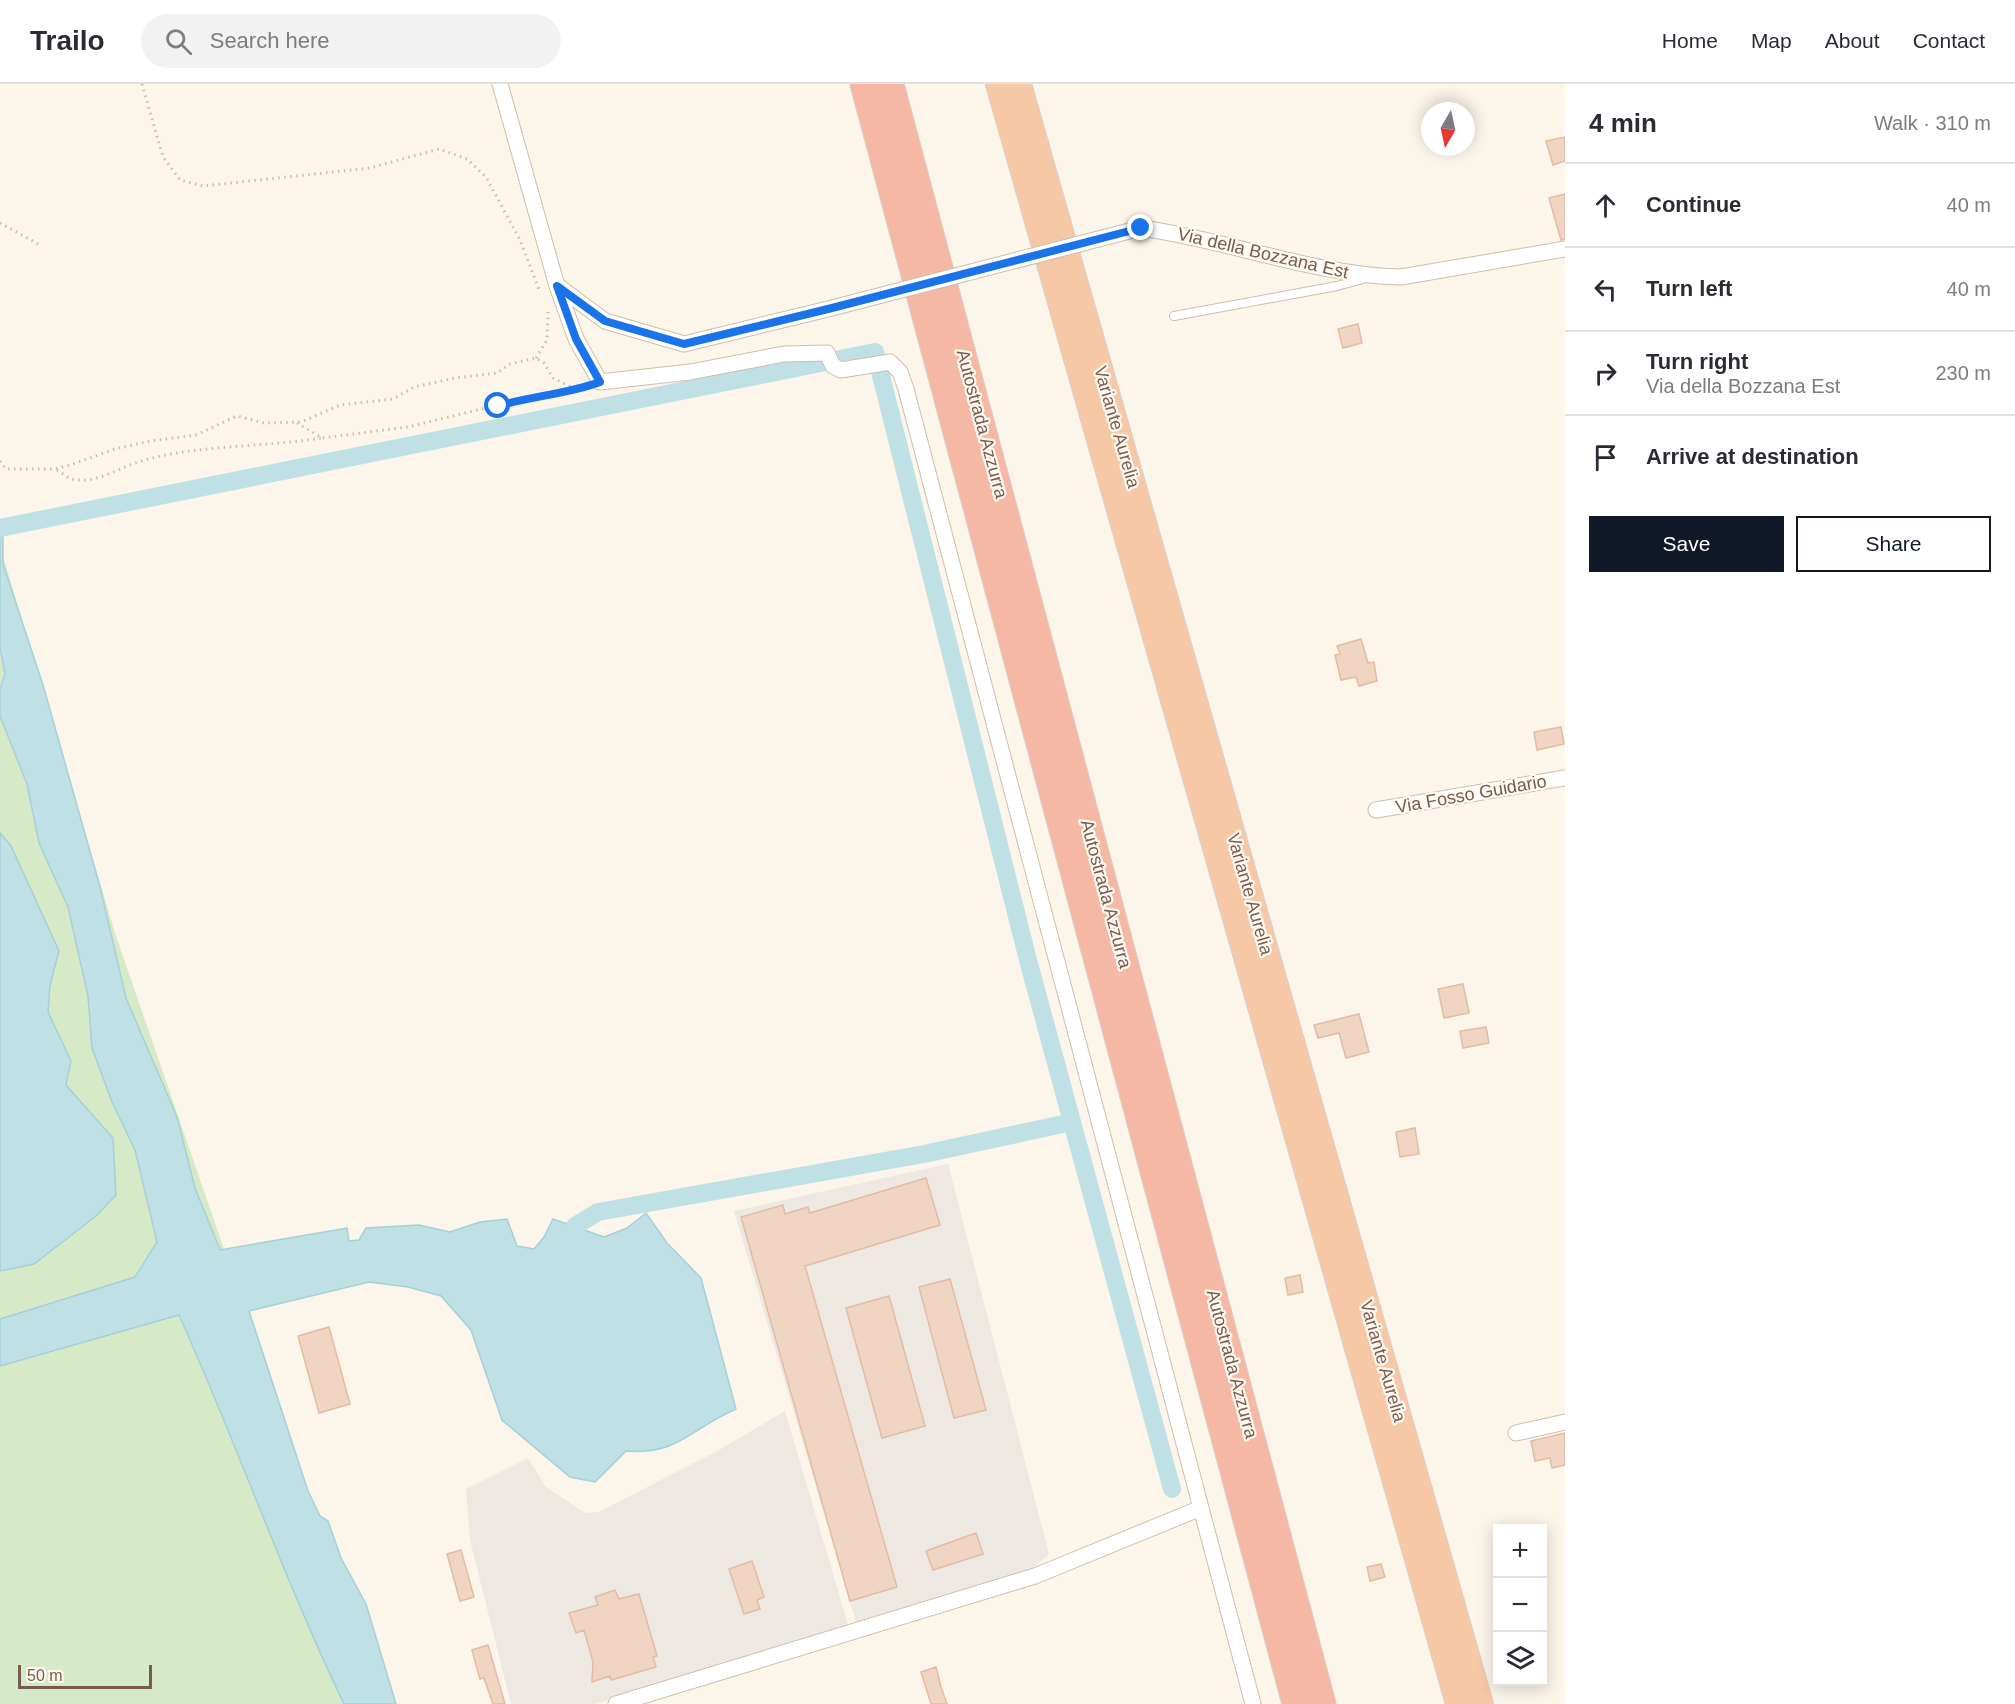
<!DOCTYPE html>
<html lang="en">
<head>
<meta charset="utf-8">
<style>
  body { margin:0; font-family:Arial,sans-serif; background:#f2f2f3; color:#2b2b33 }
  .controls { position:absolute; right:18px; bottom:18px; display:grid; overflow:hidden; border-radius:0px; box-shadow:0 3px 15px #0003 }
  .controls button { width:54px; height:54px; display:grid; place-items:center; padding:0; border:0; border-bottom:2px solid #e1e1e2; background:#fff; color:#2b2b33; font:30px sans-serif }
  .compass { position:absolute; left:1421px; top:18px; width:54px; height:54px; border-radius:50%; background:#fff; box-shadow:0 3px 15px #0003; rotate:189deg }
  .scale { position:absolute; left:18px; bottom:15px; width:134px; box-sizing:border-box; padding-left:6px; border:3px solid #775c4d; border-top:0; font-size:16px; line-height:21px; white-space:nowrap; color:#775c4d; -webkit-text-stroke:4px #fff9f1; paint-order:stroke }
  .stop { position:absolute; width:18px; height:18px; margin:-14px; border:4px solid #1a73e8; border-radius:50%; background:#fff }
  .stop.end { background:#1a73e8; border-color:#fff; box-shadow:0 2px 6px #0008 }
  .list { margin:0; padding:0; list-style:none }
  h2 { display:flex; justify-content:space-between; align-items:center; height:78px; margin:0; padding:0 24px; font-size:26px }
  h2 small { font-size:20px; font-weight:400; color:#7c7c81 }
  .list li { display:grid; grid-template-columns:39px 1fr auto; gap:18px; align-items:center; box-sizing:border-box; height:84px; padding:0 24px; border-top:2px solid #e1e1e2 }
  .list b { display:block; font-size:22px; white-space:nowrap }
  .list p { margin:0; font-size:20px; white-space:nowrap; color:#7c7c81 }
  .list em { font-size:20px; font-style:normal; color:#7c7c81 }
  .actions { display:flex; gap:12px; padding:18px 24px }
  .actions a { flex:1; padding:14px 0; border:2px solid #111827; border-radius:0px; text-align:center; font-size:21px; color:#111827 }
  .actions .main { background:#111827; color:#fff }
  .icon { flex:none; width:33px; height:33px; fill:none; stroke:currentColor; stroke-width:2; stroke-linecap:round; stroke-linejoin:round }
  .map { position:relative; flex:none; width:1565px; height:1620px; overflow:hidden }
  header { display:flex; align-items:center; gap:36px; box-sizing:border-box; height:84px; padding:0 30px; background:#fff; border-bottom:2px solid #e1e1e2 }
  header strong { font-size:28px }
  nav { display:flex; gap:33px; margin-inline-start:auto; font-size:21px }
  .search { width:420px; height:54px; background:#f2f2f3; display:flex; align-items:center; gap:15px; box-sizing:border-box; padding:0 21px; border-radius:33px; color:#7c7c81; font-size:22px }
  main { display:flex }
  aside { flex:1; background:#fff }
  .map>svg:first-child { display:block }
</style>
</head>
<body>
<header>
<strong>Trailo</strong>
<div class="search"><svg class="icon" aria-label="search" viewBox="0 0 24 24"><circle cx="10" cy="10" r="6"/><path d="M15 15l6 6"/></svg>Search here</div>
<nav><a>Home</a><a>Map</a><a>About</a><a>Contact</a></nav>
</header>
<main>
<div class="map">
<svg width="1565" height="1620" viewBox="0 0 1565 1620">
  <rect width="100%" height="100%" fill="#fcf5ea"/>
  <path fill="#eee8e3" d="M948,1080L1049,1470L1031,1486L857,1541L734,1127Z
    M785,1327L849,1544L595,1620H511L470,1456L466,1405L528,1374L546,1403L585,1429L599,1428L719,1366Z"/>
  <path fill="#d6eac8" d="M0,462L115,849L308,1409L395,1620H0Z"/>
  <path fill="#bfe1e6" stroke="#a5d0d8" stroke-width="1.5" d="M0,448L3,452V480L43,601L100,803L126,914L177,1033L195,1104L220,1166L347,1144L349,1157L359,1156L366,1144L419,1141L450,1148L480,1138L507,1135L517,1162L534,1165L544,1153L553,1135L604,1153L627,1144L646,1129L667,1159L701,1194L736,1325C691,1344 680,1371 626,1367L595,1398L570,1393L502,1336L471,1246L441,1212L408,1203L369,1198L249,1227L308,1407L320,1432L328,1437L341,1474L366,1520L396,1620H344C283,1493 237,1360 179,1231L0,1282V1235L135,1193L157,1158L135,1066L112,1018L92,964L88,912L68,823L39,759L27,700L0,632V605L5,590L0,564Z
    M0,749L11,762L59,867L50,901L48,928L71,977L66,1001L113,1054L116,1111L96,1132L34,1180L0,1187Z"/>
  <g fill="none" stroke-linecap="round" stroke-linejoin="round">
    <path stroke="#bfe1e6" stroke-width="18" d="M0,444L875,268L1029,880L1172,1405
      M575,1142L598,1128L924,1070L1072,1038"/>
  </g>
  <path fill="#f1d5c3" stroke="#e3bba3" stroke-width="1.5" d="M1565,53V77L1553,81L1546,57Z
    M1565,110V155L1561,156L1549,114Z
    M1358,240L1362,259L1343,264L1338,245Z
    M1361,555L1368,579L1374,578L1377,597L1359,602L1356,593L1341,596L1335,571L1340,570L1337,562Z
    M1561,643L1564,660L1537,666L1534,648Z
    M1463,900L1469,929L1444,934L1438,905Z
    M1359,930L1369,968L1346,974L1339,949L1318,954L1314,941Z
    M1486,943L1489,959L1463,964L1460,947Z
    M1415,1044L1419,1070L1400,1073L1396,1048Z
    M926,1094L940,1141L805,1182L897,1503L850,1517L741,1133L783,1121L785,1130L808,1123L810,1129Z
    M1300,1191L1303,1208L1288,1211L1285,1194Z
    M950,1195L986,1326L954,1334L919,1203Z
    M889,1212L925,1342L882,1354L846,1224Z
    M329,1243L350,1320L319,1329L298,1252Z
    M1565,1349V1381L1552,1384L1550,1374L1535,1377L1531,1357Z
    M976,1449L983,1470L933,1486L926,1467Z
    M461,1466L474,1513L460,1517L447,1470Z
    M752,1477L764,1513L757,1516L760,1525L744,1530L729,1485Z
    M1381,1480L1385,1493L1370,1497L1367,1483Z
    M615,1506L619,1515L639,1510L657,1572L653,1573L656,1583L611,1596L610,1592L592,1598L593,1578L584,1546L576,1549L569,1529L598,1521L595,1513Z
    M488,1561L505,1620H493L484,1594L480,1595L472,1566Z
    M936,1583L941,1603L947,1620H931L921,1588Z"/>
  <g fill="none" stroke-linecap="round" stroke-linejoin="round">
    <defs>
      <path id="service" d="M1174,232L1337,202L1367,194"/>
      <path id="minor" d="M500,0L557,202L576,255L600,298L690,288L784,270L827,269L833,282L841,286L890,278L900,288L906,305L1201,1424
        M1141,144C1229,156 1312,191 1401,193L1565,165
        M558,202L605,237L684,260L832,224
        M1376,726L1565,694
        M1516,1349L1565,1338
        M616,1620L1035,1492L1201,1424L1253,1620"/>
      <path id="trunk" d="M998,0L1458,1620
        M1019,0L1481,1620"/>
      <path id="motorway" d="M864,0L1296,1620
        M890,0L1322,1620"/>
    </defs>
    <use href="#service" stroke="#cebdaf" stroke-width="10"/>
    <use href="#minor" stroke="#cebdaf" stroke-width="17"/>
    <use href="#trunk" stroke="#d9d1cd" stroke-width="26"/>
    <use href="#motorway" stroke="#d9d1cd" stroke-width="29"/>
    <path stroke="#d7b8a5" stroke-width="3" stroke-dasharray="1.5 4.5" stroke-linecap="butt" d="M142,0L163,73L180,96L203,102L370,84L439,65L467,75L486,93L520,156L540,208
      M0,139L40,161
      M536,274L547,256L548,228
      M297,339L322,354L408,343L534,312L575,306
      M0,377L6,385H55L70,381L115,365L150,357L196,351L237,332L264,339L301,338L340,321L393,315L414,303L455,294L497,289L510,280L536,274L544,279L553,294L577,306L584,304
      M57,386C61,388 67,394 72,395C94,401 119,384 138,378C197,360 260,364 321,354"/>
    <use href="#service" stroke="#fff" stroke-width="8"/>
    <use href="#minor" stroke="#fff" stroke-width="15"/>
    <use href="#trunk" stroke="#f6c8a5" stroke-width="24"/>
    <use href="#motorway" stroke="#f4b8a4" stroke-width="27"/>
    <defs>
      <path id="minor-bridge" d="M832,224L1141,144"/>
    </defs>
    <use href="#minor-bridge" stroke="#cebdaf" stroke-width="17" stroke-linecap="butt"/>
    <use href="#minor-bridge" stroke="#fff" stroke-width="15"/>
  </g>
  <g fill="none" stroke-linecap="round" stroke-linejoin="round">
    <path stroke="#1a73e8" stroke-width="8" d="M498,322C532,312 567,310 600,298L576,255L557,202L605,237L684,260L832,224L1141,144"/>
  </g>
  <g text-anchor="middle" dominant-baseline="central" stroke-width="4.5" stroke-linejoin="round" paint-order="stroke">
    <g font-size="18" fill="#775c4d" stroke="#fff9f1">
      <text transform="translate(1263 169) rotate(13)">Via della Bozzana Est</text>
      <text transform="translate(982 340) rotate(75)">Autostrada Azzurra</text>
      <text transform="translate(1117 343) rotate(74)">Variante Aurelia</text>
      <text transform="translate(1471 710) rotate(-10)">Via Fosso Guidario</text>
      <text transform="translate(1106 810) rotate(75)">Autostrada Azzurra</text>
      <text transform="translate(1250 810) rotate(74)">Variante Aurelia</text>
      <text transform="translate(1383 1277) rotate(74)">Variante Aurelia</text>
      <text transform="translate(1232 1280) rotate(75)">Autostrada Azzurra</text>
    </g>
  </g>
</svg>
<div class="controls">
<button>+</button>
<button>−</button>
<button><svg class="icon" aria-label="layers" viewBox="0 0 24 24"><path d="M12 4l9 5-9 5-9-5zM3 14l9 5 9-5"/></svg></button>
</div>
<svg class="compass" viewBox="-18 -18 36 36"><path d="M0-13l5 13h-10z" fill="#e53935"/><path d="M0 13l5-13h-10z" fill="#7c7c81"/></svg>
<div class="scale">50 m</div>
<div class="stop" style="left:498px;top:322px"></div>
<div class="stop end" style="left:1141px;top:144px"></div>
</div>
<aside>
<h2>4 min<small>Walk · 310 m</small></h2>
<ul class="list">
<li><svg class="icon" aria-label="ahead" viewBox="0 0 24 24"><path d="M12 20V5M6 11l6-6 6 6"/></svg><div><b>Continue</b></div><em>40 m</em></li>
<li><svg class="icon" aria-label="left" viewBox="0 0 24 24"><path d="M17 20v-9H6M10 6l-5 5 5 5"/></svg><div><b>Turn left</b></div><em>40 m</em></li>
<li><svg class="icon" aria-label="right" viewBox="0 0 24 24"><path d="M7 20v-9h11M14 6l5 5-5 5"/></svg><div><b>Turn right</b><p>Via della Bozzana Est</p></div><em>230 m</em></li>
<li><svg class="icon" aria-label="arrive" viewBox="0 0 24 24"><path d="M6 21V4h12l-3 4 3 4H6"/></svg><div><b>Arrive at destination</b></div></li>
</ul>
<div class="actions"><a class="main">Save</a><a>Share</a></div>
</aside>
</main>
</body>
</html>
